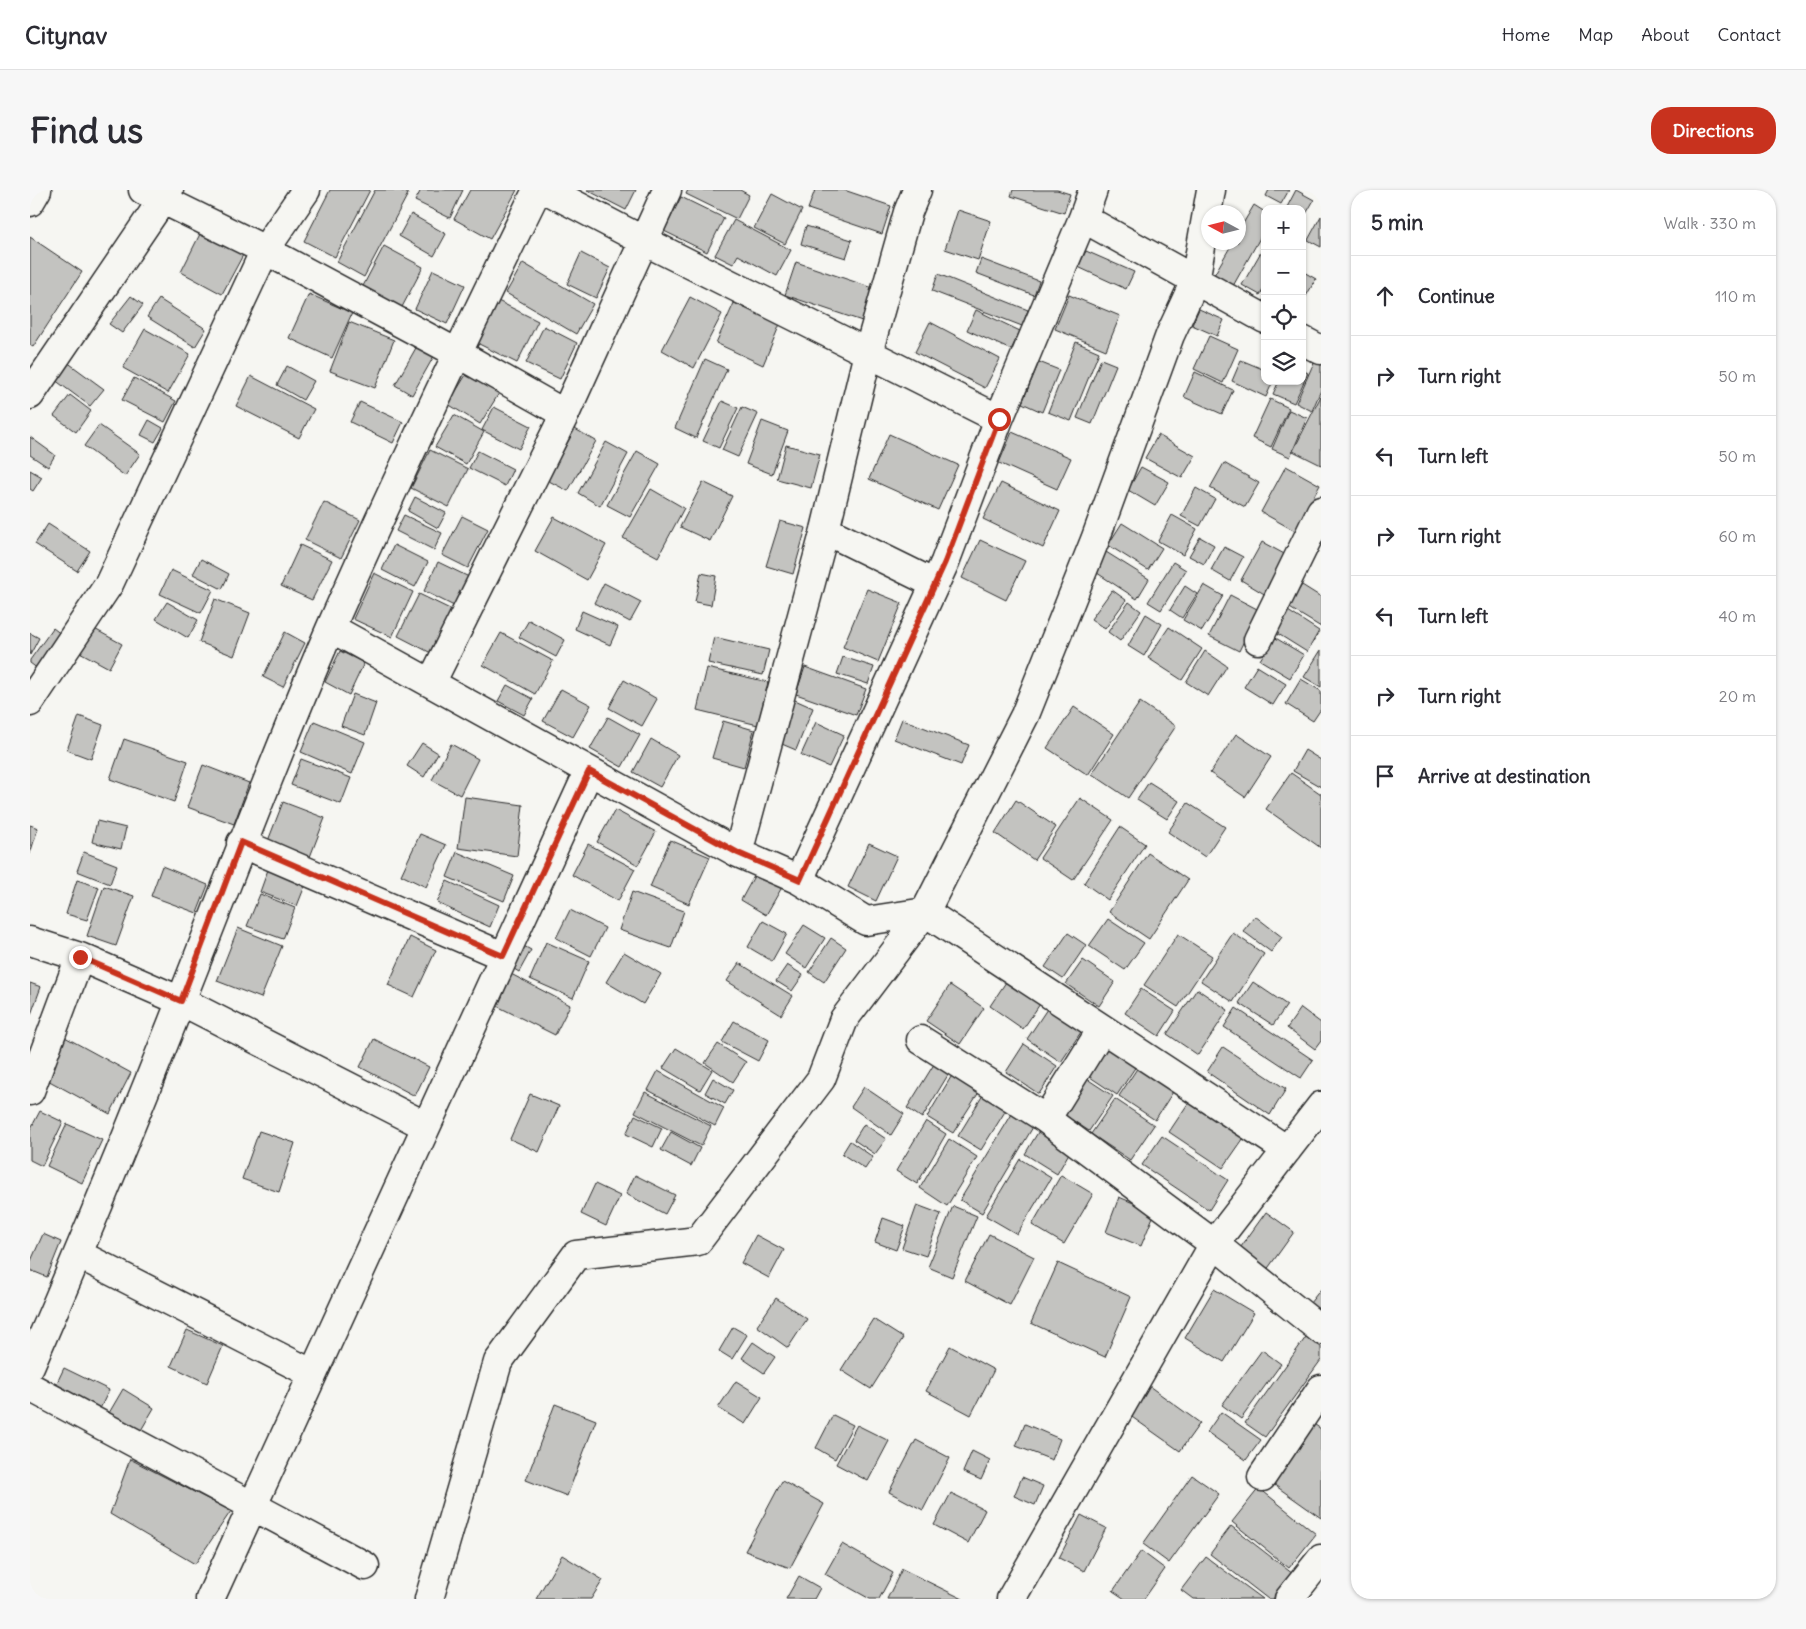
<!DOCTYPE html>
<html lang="en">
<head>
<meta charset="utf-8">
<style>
  body { margin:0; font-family:Delius,sans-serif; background:#f7f7f7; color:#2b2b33 }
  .controls { position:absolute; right:15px; top:15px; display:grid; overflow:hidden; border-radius:10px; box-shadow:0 1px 4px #0004 }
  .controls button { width:45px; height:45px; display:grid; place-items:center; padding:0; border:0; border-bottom:1px solid #e1e1e2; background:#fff; color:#2b2b33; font:25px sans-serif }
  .compass { position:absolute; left:1171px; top:15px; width:45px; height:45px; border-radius:50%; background:#fff; box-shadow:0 1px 4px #0004; rotate:277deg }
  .stop { position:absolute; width:15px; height:15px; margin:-11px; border:4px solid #c8321e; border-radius:50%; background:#fff }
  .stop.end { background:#c8321e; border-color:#fff; box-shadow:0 1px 5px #0008 }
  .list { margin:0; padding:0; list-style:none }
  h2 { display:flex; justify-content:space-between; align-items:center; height:65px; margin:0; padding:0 20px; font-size:21px }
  h2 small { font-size:16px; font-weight:400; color:#7c7c81 }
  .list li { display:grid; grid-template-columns:32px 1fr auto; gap:15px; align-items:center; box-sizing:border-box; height:80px; padding:0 20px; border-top:1px solid #e1e1e2 }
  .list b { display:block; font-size:19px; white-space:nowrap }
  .list em { font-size:16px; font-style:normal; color:#7c7c81 }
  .icon { flex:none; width:28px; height:28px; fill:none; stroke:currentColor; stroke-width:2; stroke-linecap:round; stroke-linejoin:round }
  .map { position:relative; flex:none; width:1291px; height:1409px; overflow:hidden; border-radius:20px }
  header { display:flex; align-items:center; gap:30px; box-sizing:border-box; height:70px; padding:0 25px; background:#fff; border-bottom:1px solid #e1e1e2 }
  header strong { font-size:24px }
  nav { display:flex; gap:28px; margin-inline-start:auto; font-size:18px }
  .intro { display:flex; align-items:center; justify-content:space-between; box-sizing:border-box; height:120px; padding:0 30px }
  h1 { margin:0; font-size:35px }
  .button { padding:12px 22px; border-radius:20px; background:#c8321e; color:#fff; font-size:18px; font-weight:700 }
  main { display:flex; gap:30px; padding:0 30px }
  aside { flex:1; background:#fff; border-radius:20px; box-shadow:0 1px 4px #0004 }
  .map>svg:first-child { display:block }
</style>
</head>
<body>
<header>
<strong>Citynav</strong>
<nav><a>Home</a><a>Map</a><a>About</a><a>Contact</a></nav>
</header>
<div class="intro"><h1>Find us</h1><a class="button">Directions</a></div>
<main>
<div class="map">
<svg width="1291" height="1409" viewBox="0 0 1291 1409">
  <rect width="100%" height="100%" fill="#f6f6f2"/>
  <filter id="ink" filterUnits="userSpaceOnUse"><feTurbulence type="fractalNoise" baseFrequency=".02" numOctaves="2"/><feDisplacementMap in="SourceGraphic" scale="10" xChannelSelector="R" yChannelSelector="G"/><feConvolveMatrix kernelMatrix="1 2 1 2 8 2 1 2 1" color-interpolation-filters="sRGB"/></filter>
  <g filter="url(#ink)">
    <path fill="#c3c3c0" stroke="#2b2b2b" d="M300,0H340L305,67L274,51Z
      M345,0H370L378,4L334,87L307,72Z
      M391,0H433L420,28L385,11Z
      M440,0H487L460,49L424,29Z
      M557,0H606L596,20Z
      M658,0H710L719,5L707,29L656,4Z
      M785,0H814L861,16L852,44L778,19Z
      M983,0H1027L1040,4L1034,23L981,6Z
      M1239,0H1259L1251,14L1236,6Z
      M1266,0L1284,10L1272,31V19H1256Z
      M742,4L772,20L755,54L724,38Z
      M651,7L694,28L677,62L634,41Z
      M1224,15L1235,22V39L1203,96L1184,85L1203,52H1208V42Z
      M928,20L961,31L948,70L915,59Z
      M381,24L416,44L404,66L369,46Z
      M1291,26V57L1278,50Z
      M704,30L761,60L747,86L708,65L703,74L685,65Z
      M776,36L822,50L816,68L771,54Z
      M171,42L213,65L192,104L151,82Z
      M0,47L52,82L3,157L0,155Z
      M1235,55V97L1230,105L1212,95Z
      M354,56L393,77L371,119L332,98Z
      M1056,61L1104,82L1096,99L1048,77Z
      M551,63L580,78L566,108L537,94Z
      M951,69L1009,91L1004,105L946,83Z
      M766,72L843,98L832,131L755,105Z
      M493,73L563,114L546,144L476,103Z
      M403,80L435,95L417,134L385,119Z
      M1272,81L1286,89L1272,113Z
      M908,84L998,120L992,136L902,101Z
      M279,104L322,123L302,168L259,148Z
      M1039,105L1090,126L1076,160L1025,139Z
      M101,106L113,115L92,143L79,134Z
      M660,107L692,124L664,178L632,160Z
      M129,109L176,139L165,157L117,127Z
      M468,111L508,131L487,173L447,153Z
      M704,113L750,134L733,175L686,153Z
      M1169,119L1194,130L1187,146L1162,135Z
      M946,120L990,141L981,160L937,140Z
      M319,132L364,150L345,198L300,181Z
      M900,132L970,169L955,198L885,162Z
      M514,136L547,153L530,189L496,173Z
      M115,139L160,164L138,203L93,178Z
      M1179,146L1208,159L1193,193L1164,179Z
      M1046,152L1069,162L1041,231L1018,222Z
      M387,156L404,166L382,205L365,195Z
      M33,169L74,199L60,216L21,187Z
      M675,169L697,179L666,248L645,238Z
      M1071,169L1086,175L1062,234L1047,228Z
      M1211,170L1235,180V191H1243L1236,207L1202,191Z
      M1285,170L1291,172V200L1282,221L1266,213Z
      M1009,172L1029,180L1012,222L992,213Z
      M257,176L284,191L273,210L247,195Z
      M439,180L471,200L450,234L418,214Z
      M1272,180L1278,183L1264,213L1243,204L1249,191H1272Z
      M1165,182L1203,200L1192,224L1154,207Z
      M221,186L284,219L269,248L206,216Z
      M104,188L146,211L135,232L92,210Z
      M40,205L61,221L46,242L24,226Z
      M1291,206V275L1263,261Z
      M1240,209L1259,218L1241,257L1222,248Z
      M692,211L708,218L689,258L673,251Z
      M330,212L373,232L363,253L320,232Z
      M464,217L501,236L489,259L452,240Z
      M712,217L728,224L708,267L692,260Z
      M1259,220L1277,228L1260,267L1242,259Z
      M424,225L454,242L436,274L405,257Z
      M119,230L133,238L125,252L111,245Z
      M732,231L758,241L742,284L716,274Z
      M69,235L110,264L95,286L54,256Z
      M545,239L566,251L538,301L517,290Z
      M982,242L1041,268L1027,299L969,273Z
      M859,244L928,275L908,320L839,289Z
      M1128,245L1165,266L1152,288L1115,268Z
      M0,247L25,265L18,277L0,265Z
      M576,252L598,264L570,316L548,303Z
      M756,255L790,264L781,298L747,289Z
      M400,260L438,279L419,317L381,298Z
      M448,261L483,279L475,296L439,278Z
      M607,261L630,274L600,327L577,315Z
      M1194,273L1229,293L1215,317L1180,298Z
      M1256,276L1290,295L1265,341L1231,322Z
      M1111,277L1139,292L1125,316L1098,300Z
      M0,280L12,287L3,301L0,299Z
      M673,292L702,306L680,351L650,337Z
      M971,293L1030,321L1013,358L953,329Z
      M1166,298L1185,309L1170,336L1151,326Z
      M621,299L654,318L628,367L593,348Z
      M385,307L416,323L408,338L378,321Z
      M294,312L330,330L311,368L275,350Z
      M374,325L412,343L404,360L366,341Z
      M1142,325L1167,339L1153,365L1128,351Z
      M432,326L458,339L438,378L412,365Z
      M524,327L576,355L557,390L505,361Z
      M750,331L776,338L763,384L736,376Z
      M1092,333L1132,358L1118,380L1078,355Z
      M18,334L60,361L47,381L5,354Z
      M1170,347L1184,355L1174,374L1159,366Z
      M950,350L995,371L976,410L932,388Z
      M1232,352L1258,366L1236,405L1211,390Z
      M270,355L302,370L282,410L251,396Z
      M364,355L398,372L385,397L352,380Z
      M1194,357L1213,367L1200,391L1181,380Z
      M1076,362L1119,389L1107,409L1064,381Z
      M171,369L199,384L192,399L163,384Z
      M408,372L439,387L424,416L394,401Z
      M1143,372L1156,380L1131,420L1118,412Z
      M141,380L183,400L171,423L130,404Z
      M344,383L383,402L362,447L323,429Z
      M671,383L686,386L681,415L665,412Z
      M574,393L611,412L600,432L564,413Z
      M1174,395L1193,406L1172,441L1153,430Z
      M1272,395L1291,407V437L1258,417Z
      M1155,396L1167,404L1152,428L1140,420Z
      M837,399L872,413L848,472L813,457Z
      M1082,400L1096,410L1075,439L1061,429Z
      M389,404L422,420L401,463L368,446Z
      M1200,405L1229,420L1209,461L1179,446Z
      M185,409L220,423L204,466L169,452Z
      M137,412L168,430L158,448L126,429Z
      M1099,412L1111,421L1090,451L1078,442Z
      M552,421L588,437L580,455L545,439Z
      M1258,421L1289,441L1277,462L1245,442Z
      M1116,424L1132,434L1114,466L1098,456Z
      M499,430L535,450L526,467L489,447Z
      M59,436L92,454L79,478L46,460Z
      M1139,437L1172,459L1152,490L1118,468Z
      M23,438L40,451L16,485L0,473V470Z
      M255,442L275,453L253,497L233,487Z
      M0,443L9,448L0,465Z
      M471,443L523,471L505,504L453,475Z
      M684,447L739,460L733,485L678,473Z
      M1244,447L1274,465L1260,488L1230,470Z
      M1291,460V497L1274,487Z
      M310,461L334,473L319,505L295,492Z
      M1175,461L1197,476L1178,506L1156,492Z
      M813,467L844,477L838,494L807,484Z
      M1227,476L1256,494L1243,515L1214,497Z
      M775,477L836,499L826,525L766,504Z
      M677,478L738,492L728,535L667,520Z
      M1271,489L1291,501V519L1283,531L1256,514Z
      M594,490L627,509L612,536L579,518Z
      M477,495L503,509L494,525L468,511Z
      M531,499L561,515L543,547L513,531Z
      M323,504L346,513L335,545L311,536Z
      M765,510L783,518L766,560L747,552Z
      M1110,512L1146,536L1098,608L1062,584Z
      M1044,517L1084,544L1058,585L1017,558Z
      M49,526L73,535L61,569L37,560Z
      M578,527L610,545L592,577L560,559Z
      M872,529L939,555L931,575L864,549Z
      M284,531L335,552L322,584L271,562Z
      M693,531L724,540L714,577L682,568Z
      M786,532L814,545L799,577L771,565Z
      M1206,544L1241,567L1215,607L1180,583Z
      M94,549L158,571L144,612L80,589Z
      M621,549L648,565L630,597L603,582Z
      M392,553L408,563L394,587L377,576Z
      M421,554L448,569L430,605L402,590Z
      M1275,560L1291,570V597L1263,581Z
      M271,569L321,588L311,614L261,595Z
      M173,575L219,593L204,634L157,617Z
      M1261,583L1291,604V658L1236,619Z
      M1119,592L1149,611L1137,629L1107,610Z
      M435,607L493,615L487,666L428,658Z
      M1050,608L1083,630L1043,690L1010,668Z
      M986,610L1026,637L1004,670L965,643Z
      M253,612L295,628L278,672L236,656Z
      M1158,613L1195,637L1175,667L1138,642Z
      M585,620L626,642L608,675L567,652Z
      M67,631L96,638L91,659L62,652Z
      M0,635L8,638L0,664Z
      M1090,637L1115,654L1078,710L1054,693Z
      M390,644L416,655L396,697L371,685Z
      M640,650L680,667L659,714L620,697Z
      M839,653L867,666L846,711L818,697Z
      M558,654L605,679L588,711L542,685Z
      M54,662L87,675L80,694L47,681Z
      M427,662L484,686L474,711L417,687Z
      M1118,663L1158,690L1119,749L1079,722Z
      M240,674L278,688L267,716L230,702Z
      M132,676L178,695L167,723L121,706Z
      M729,677L755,692L736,725L711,710Z
      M47,690L69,697L57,730L36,724Z
      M417,691L469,715L460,737L407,713Z
      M74,696L104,706L86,756L57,746Z
      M602,702L654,721L641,758L589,740Z
      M230,704L265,718L253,749L217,736Z
      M540,720L575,738L561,766L526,748Z
      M1225,726L1252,747L1241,762L1213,741Z
      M1078,729L1114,753L1095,780L1059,756Z
      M733,731L757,744L742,771L718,757Z
      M774,735L795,748L776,778L755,764Z
      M208,738L252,756L231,808L187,791Z
      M1038,743L1056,755L1033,789L1015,777Z
      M1203,743L1234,764L1203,812L1171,791Z
      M1148,744L1182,766L1148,817L1114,795Z
      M380,747L406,760L384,807L358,795Z
      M801,748L816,758L794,792L779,782Z
      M516,752L559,771L543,808L500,789Z
      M488,753L501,760L489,782L476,774Z
      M594,762L631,784L613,814L576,792Z
      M1053,770L1085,792L1069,816L1036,794Z
      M709,773L763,806L751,825L697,791Z
      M757,775L773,785L762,801L746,791Z
      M481,784L540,815L525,845L465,815Z
      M980,786L1014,808L993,839L960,816Z
      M1223,792L1257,815L1243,835L1209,813Z
      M0,793L11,797L0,827Z
      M920,795L954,818L930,854L896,831Z
      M1111,799L1145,821L1129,846L1095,823Z
      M1167,799L1198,820L1168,865L1137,844Z
      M1019,816L1053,839L1031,872L997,849Z
      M1206,818L1283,870L1271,888L1194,837Z
      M1271,818L1291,833V851L1285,859L1257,838Z
      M704,831L739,850L728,871L692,852Z
      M33,846L101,883L80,924L12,887Z
      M1074,846L1110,870L1087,905L1051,881Z
      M344,849L399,877L385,906L330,877Z
      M688,854L716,872L703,892L675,873Z
      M994,854L1027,876L1009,904L976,882Z
      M1193,857L1256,899L1240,925L1177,882Z
      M646,858L682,880L670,900L633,878Z
      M906,871L921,880L892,928L877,918Z
      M1112,871L1148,894L1125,930L1089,906Z
      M628,881L694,918L685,936L618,900Z
      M924,882L951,899L923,943L897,927Z
      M1048,883L1083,906L1059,941L1024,918Z
      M683,888L703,900L695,914L675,903Z
      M834,897L874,924L861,945L821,917Z
      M615,902L681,936L671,956L605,922Z
      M500,904L529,916L509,962L480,949Z
      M953,905L976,920L951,960L928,946Z
      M1163,906L1218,942L1193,978L1139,942Z
      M1085,909L1124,935L1100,970L1061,944Z
      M10,921L33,932L12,976L0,970V940Z
      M982,924L1003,937L952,1023L930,1010Z
      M605,925L632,938L623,957L596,944Z
      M896,931L916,944L887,994L866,981Z
      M37,934L72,950L52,993L17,976Z
      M834,934L856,949L845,964L824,950Z
      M1010,939L1042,958L1027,984L995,964Z
      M229,941L265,953L249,1002L212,989Z
      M641,942L670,958L661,976L631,960Z
      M1132,946L1198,990L1179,1020L1112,975Z
      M919,949L947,967L917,1016L890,998Z
      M820,951L843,967L835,979L812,964Z
      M990,969L1021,988L987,1044L956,1026Z
      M605,985L645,1005L635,1024L596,1004Z
      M1031,985L1063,1004L1034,1054L1002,1035Z
      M565,994L590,1006L576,1036L551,1024Z
      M1089,1007L1125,1022L1111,1056L1076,1042Z
      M887,1015L911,1024L896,1066L872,1058Z
      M923,1016L947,1026L922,1087L898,1077Z
      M1236,1022L1264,1042L1231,1088L1203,1068Z
      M853,1028L875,1036L866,1060L845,1052Z
      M13,1044L31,1052L17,1087L0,1080V1073Z
      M959,1044L1004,1067L980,1115L935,1091Z
      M726,1045L754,1060L739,1088L711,1073Z
      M1028,1073L1101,1107L1075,1167L1001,1133Z
      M1184,1099L1224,1123L1194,1172L1155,1148Z
      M1291,1099V1130L1276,1118Z
      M746,1108L777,1129L758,1158L727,1136Z
      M843,1129L873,1148L841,1199L811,1180Z
      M703,1137L717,1145L702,1169L689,1161Z
      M157,1140L193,1156L177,1193L141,1176Z
      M1276,1147L1291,1157V1170L1235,1247L1215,1233Z
      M723,1152L745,1167L734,1183L712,1168Z
      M920,1156L964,1180L941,1225L896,1201Z
      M1232,1160L1251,1174L1211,1229L1192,1215Z
      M34,1178L79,1200L68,1223L23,1201Z
      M706,1191L732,1207L715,1234L688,1218Z
      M1119,1196L1170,1233L1150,1261L1099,1225Z
      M93,1199L124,1218L110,1242L79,1223Z
      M525,1214L566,1230L537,1306L496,1290Z
      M1191,1222L1231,1250L1216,1270L1177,1242Z
      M803,1225L823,1235L805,1269L786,1258Z
      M1278,1230L1291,1239V1328L1236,1289Z
      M995,1234L1030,1249L1022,1270L986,1256Z
      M827,1235L859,1251L838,1291L806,1274Z
      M886,1250L920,1268L893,1320L859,1302Z
      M942,1261L960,1270L951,1290L933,1282Z
      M100,1269L201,1321L165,1374L80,1324Z
      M1162,1285L1189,1304L1139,1373L1113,1354Z
      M992,1287L1013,1296L1005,1315L984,1306Z
      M752,1291L794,1314L760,1378L715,1361Z
      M1229,1298L1286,1344L1259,1378L1202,1332Z
      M921,1303L955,1320L938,1353L904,1335Z
      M1051,1325L1076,1338L1054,1381L1029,1368Z
      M1201,1336L1263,1384L1243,1409H1238L1180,1364Z
      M812,1354L863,1383L849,1409H840L795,1384Z
      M1111,1361L1135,1379L1114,1409H1095L1083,1401Z
      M532,1365L573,1390L561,1409H506Z
      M1176,1367L1233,1409H1163L1151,1400Z
      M872,1379L933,1409H857Z
      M769,1386L790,1398L784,1409H756Z"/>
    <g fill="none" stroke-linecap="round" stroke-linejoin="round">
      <defs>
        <path id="minor" d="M113,0L235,60L427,163L535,224L637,0
          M517,0L614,51L838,163L795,340L708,663
          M887,0L878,22L838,163L969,229
          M1063,0L1053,28L1235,129
          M0,12L7,0
          M1272,150L1291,160
          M0,205L139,0
          M795,340L905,394
          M301,438L708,663L769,690L915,372L969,229L1053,28
          M1228,450L1291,321
          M401,493L535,224
          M0,512L79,394L235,60L276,0
          M211,653L473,766
          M769,690L836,731L895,722L1257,960
          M0,751L50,767L151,811L396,936
          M891,850L1016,929L1184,1054L1291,1140
          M0,901L50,767
          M1016,929L1072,839
          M48,1064L283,1184
          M0,1176C52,1056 102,935 150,813C200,688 247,561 301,437C366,290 436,144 507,0
          M0,1197L335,1376
          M1232,1287L1291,1199
          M180,1409L559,581
          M399,1409L468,1172L546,1065L668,1051L791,889L814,829L895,722L995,525L1065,350L1140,145L1165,91L1181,0
          M981,1409L1184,1054L1291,916
          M1259,1409L1291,1369"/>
      </defs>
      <use href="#minor" stroke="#2b2b2b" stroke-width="31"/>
      <use href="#minor" stroke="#f6f6f2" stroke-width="28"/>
    </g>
  </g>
  <g fill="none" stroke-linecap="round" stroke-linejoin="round" filter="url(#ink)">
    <path stroke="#c8321e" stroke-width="6" d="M50,767L151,811L211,652L473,766L559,581L708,663L770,690L915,372L969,229"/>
  </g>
</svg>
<div class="controls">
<button>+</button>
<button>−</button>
<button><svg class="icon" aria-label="locate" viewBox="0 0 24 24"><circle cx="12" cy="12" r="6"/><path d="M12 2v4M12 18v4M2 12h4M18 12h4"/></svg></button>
<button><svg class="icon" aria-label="layers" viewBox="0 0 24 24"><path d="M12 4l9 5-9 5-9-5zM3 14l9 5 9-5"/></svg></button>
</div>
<svg class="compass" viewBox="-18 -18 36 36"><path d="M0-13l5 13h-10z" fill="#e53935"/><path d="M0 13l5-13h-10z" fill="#7c7c81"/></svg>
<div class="stop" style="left:969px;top:229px"></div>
<div class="stop end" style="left:50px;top:767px"></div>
</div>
<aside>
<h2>5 min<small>Walk · 330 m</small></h2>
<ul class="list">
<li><svg class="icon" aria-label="ahead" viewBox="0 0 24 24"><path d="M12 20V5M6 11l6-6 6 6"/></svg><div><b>Continue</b></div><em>110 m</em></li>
<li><svg class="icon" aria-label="right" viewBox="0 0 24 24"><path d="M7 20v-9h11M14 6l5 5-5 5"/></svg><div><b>Turn right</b></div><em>50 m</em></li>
<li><svg class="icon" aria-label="left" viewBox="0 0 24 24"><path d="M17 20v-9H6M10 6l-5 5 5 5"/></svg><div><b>Turn left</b></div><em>50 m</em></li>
<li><svg class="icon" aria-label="right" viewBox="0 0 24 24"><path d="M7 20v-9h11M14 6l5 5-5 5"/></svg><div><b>Turn right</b></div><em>60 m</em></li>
<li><svg class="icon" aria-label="left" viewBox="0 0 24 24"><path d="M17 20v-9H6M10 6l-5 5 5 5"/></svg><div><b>Turn left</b></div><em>40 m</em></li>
<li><svg class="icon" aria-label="right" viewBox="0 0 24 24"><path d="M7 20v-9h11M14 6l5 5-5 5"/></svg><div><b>Turn right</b></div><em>20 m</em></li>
<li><svg class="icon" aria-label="arrive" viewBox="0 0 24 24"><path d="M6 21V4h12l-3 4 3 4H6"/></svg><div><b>Arrive at destination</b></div></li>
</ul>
</aside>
</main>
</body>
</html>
